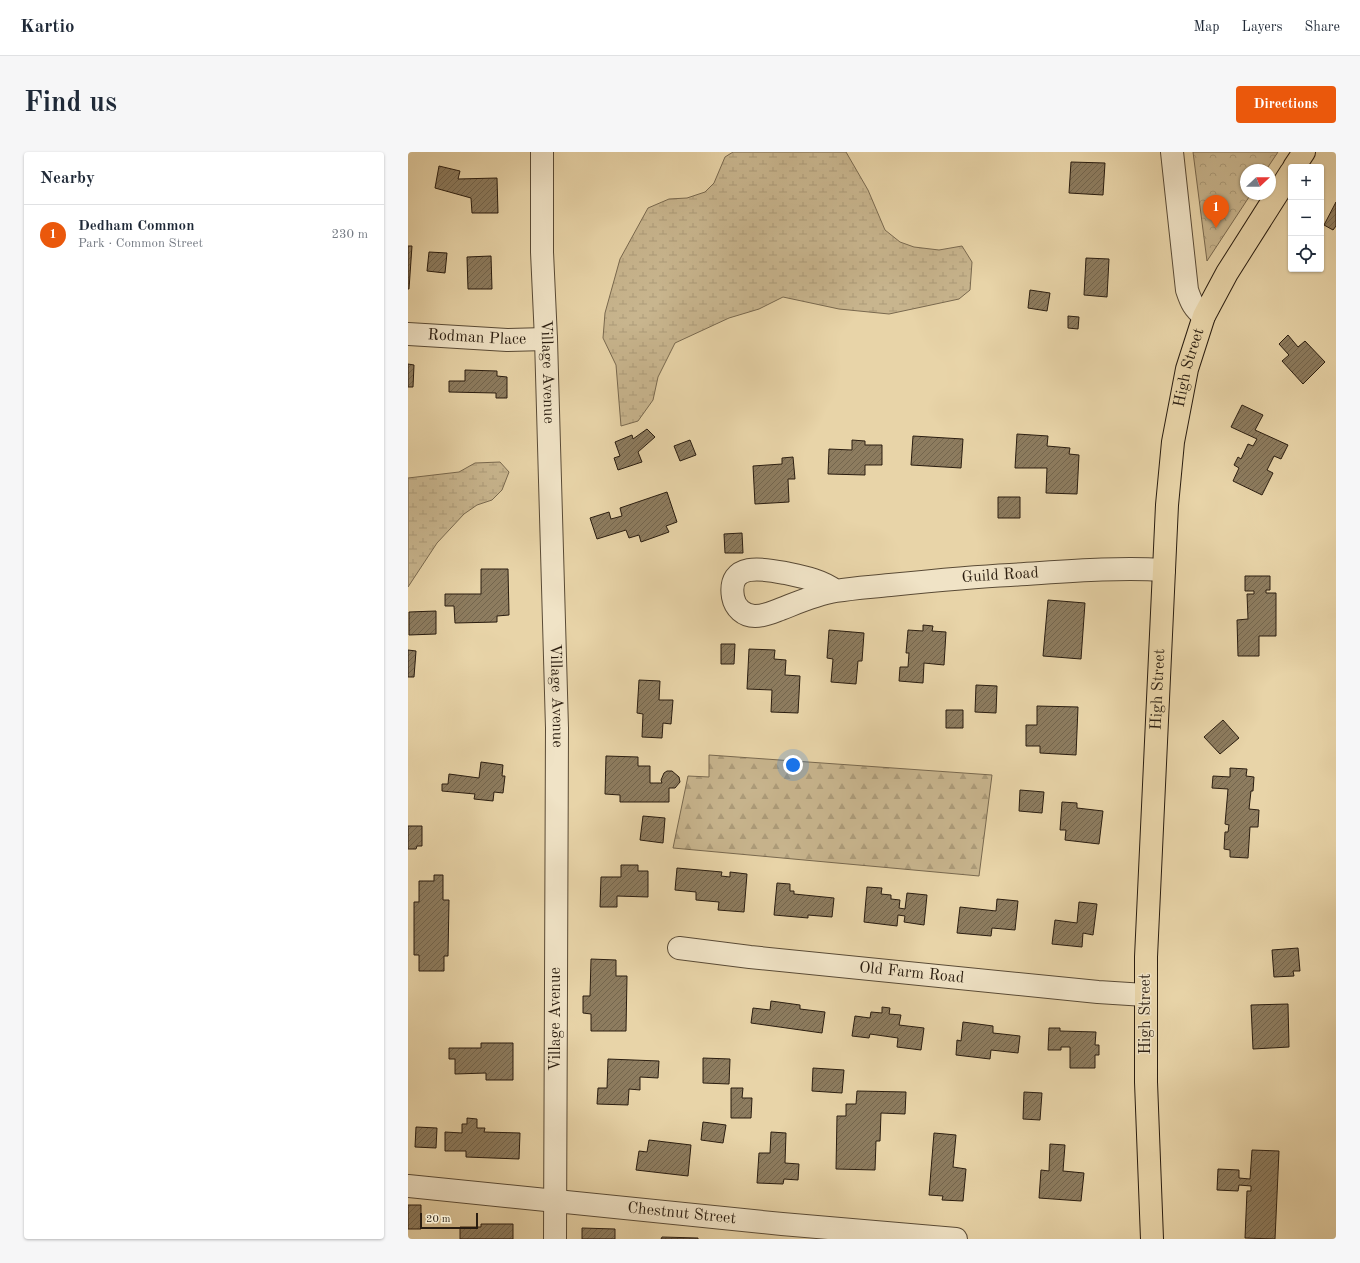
<!DOCTYPE html>
<html lang="en">
<head>
<meta charset="utf-8">
<style>
  body { margin:0; font-family:"Old Standard TT",serif; background:#f6f6f7; color:#1f2937 }
  .controls { position:absolute; right:12px; top:12px; display:grid; overflow:hidden; border-radius:4px; box-shadow:0 1px 3px #0004 }
  .controls button { width:36px; height:36px; display:grid; place-items:center; padding:0; border:0; border-bottom:1px solid #e0e1e3; background:#fff; color:#1f2937; font:20px sans-serif }
  .compass { position:absolute; left:832px; top:12px; width:36px; height:36px; border-radius:50%; background:#fff; box-shadow:0 1px 3px #0004; rotate:68deg }
  .scale { position:absolute; left:12px; bottom:10px; width:58px; box-sizing:border-box; padding-left:4px; border:2px solid #2a1d10; border-top:0; font-size:11px; line-height:14px; white-space:nowrap; color:#2a1d10; -webkit-text-stroke:3px #f0e3c6; paint-order:stroke }
  .you { position:absolute; left:385px; top:613px; width:14px; height:14px; margin:-10px; border:3px solid #fff; border-radius:50%; background:#1a73e8; box-shadow:0 0 0 6px #1a73e833 }
  .badge { display:grid; place-items:center; width:26px; height:26px; border-radius:50%; background:#ea580c; color:#fff; font-size:13px; font-weight:700 }
  .pin { position:absolute; translate:-50% -33px; filter:drop-shadow(0 1px 2px #0008) }
  .pin::after { content:''; position:absolute; top:21px; width:14px; height:12px; background:inherit; clip-path:polygon(0 0,100% 0,50% 100%) }
  .list { margin:0; padding:0; list-style:none }
  h2 { display:flex; justify-content:space-between; align-items:center; height:52px; margin:0; padding:0 16px; font-size:17px }
  h2 small { font-size:13px; font-weight:400; color:#747a83 }
  .list li { display:grid; grid-template-columns:26px 1fr auto; gap:12px; align-items:center; box-sizing:border-box; height:60px; padding:0 16px; border-top:1px solid #e0e1e3 }
  .list b { display:block; font-size:15px; white-space:nowrap }
  .list p { margin:0; font-size:13px; white-space:nowrap; color:#747a83 }
  .list em { font-size:13px; font-style:normal; color:#747a83 }
  .icon { flex:none; width:22px; height:22px; fill:none; stroke:currentColor; stroke-width:2; stroke-linecap:round; stroke-linejoin:round }
  .map { position:relative; flex:none; width:928px; height:1087px; overflow:hidden; border-radius:4px }
  header { display:flex; align-items:center; gap:24px; box-sizing:border-box; height:56px; padding:0 20px; background:#fff; border-bottom:1px solid #e0e1e3 }
  header strong { font-size:19px }
  nav { display:flex; gap:22px; margin-inline-start:auto; font-size:14px }
  .intro { display:flex; align-items:center; justify-content:space-between; box-sizing:border-box; height:96px; padding:0 24px }
  h1 { margin:0; font-size:28px }
  .button { padding:10px 18px; border-radius:4px; background:#ea580c; color:#fff; font-size:14px; font-weight:700 }
  main { display:flex; gap:24px; padding:0 24px }
  aside { flex:1; background:#fff; border-radius:4px; box-shadow:0 1px 3px #0004 }
  .map>svg:first-child { display:block }
</style>
</head>
<body>
<header>
<strong>Kartio</strong>
<nav><a>Map</a><a>Layers</a><a>Share</a></nav>
</header>
<div class="intro"><h1>Find us</h1><a class="button">Directions</a></div>
<main>
<aside>
<h2>Nearby<small></small></h2>
<ul class="list">
<li><span class="badge">1</span><div><b>Dedham Common</b><p>Park · Common Street</p></div><em>230 m</em></li>
</ul>
</aside>
<div class="map">
<svg width="928" height="1087" viewBox="0 0 928 1087">
  <defs>
    <pattern id="forest-firs" width="22" height="20" patternUnits="userSpaceOnUse"><rect width="22" height="20" fill="#c8b58e"/><path d="M5 1l3.5 6h-7zM16 11l3.5 6h-7z" fill="#ac9b79"/></pattern>
    <pattern id="wetland-marsh" width="20" height="14" patternUnits="userSpaceOnUse"><rect width="20" height="14" fill="#c8b58e"/><path d="M1 5h8M5 5V1M11 12h8M15 12V8" fill="none" stroke="#ac9b79"/></pattern>
    <pattern id="park-crowns" width="20" height="18" patternUnits="userSpaceOnUse"><rect width="20" height="18" fill="#c8b58e"/><path d="M2 6a3 3 0 1 1 6 0M12 15a3 3 0 1 1 6 0" fill="none" stroke="#ac9b79"/></pattern>
    <pattern id="building-hatch" width="6" height="6" patternUnits="userSpaceOnUse"><rect width="6" height="6" fill="#8d7c5f"/><path d="M-1 1l2-2M0 6l6-6M5 7l2-2" fill="none" stroke="#73654d"/></pattern>
  </defs>
  <rect width="100%" height="100%" fill="#e8d4a8"/>
  <filter id="stains"><feTurbulence type="fractalNoise" baseFrequency=".005" numOctaves="4"/><feColorMatrix values="0 0 0 0 .2 0 0 0 0 .09 0 0 0 0 .02 0 0 0 .5 -.17"/></filter>
  <radialGradient id="worn" r=".72"><stop offset=".6" stop-color="#630" stop-opacity="0"/><stop offset="1" stop-color="#630" stop-opacity=".3"/></radialGradient>
  <path fill="url(#forest-firs)" stroke="#79694f" d="M301,603L584,623L571,724L265,696L280,624L301,625Z"/>
  <path fill="url(#wetland-marsh)" stroke="#79694f" d="M325,0H438L460,38L477,78L492,90L506,95L531,98L554,94L564,110L562,138L551,147L481,162L431,157L375,145L351,157L321,166L267,191L250,225L245,248L230,269L213,274L208,213L195,186L197,161L212,107L240,56L261,47L279,46L297,40L306,31L317,5Z
    M92,310L101,320L94,338L84,348L69,353L56,362L29,391L0,435V326L51,320L67,311Z"/>
  <path fill="url(#park-crowns)" stroke="#79694f" d="M785,0H870L858,18H838V42H843L799,109Z"/>
  <path fill="url(#building-hatch)" stroke="#2a1d10" d="M663,10L697,11L695,43L661,41Z
    M31,14L52,19L50,27L89,26L90,61H64L63,46L27,36Z
    M928,50V74L925,78L916,73Z
    M0,94H4L1,137H0Z
    M21,100L39,101L37,121L19,119Z
    M83,104L84,137H60L59,105Z
    M678,106L701,107L699,145L676,143Z
    M622,138L642,141L639,159L620,156Z
    M660,164L671,165L670,177L660,176Z
    M880,183L890,195L897,189L917,210L895,232L874,209L881,203L871,192Z
    M0,212L6,213L5,235H0Z
    M57,218L89,219V224L99,225V246H88V241L41,240V229H57Z
    M834,253L855,263L847,278L880,293L873,307L866,304L859,318L865,321L854,343L825,329L831,316L826,313L830,305L833,307L840,292L845,294L849,287L823,275Z
    M239,277L247,285L230,300L234,310L210,318L206,306L212,304L207,290L224,283L225,287Z
    M609,282L640,284L639,294L662,296L661,302L671,303L669,342L638,341L639,316H607Z
    M505,284L555,287L553,316L503,313Z
    M282,288L288,303L272,309L266,294Z
    M444,288L457,289V293H474V313H457V323L420,322L421,297L444,298Z
    M385,305L387,327H380L381,350L347,352L345,314L374,312V306Z
    M259,340L269,370L258,374L261,380L233,390L231,383L221,386L218,378L189,387L182,366L201,360L203,367L214,364L212,356Z
    M590,345H612V366H590Z
    M334,381L335,401H317L316,382Z
    M73,417H100L101,463L89,464V470L47,471L46,454H37V442H73Z
    M837,424H862V438H858V441H868V484H851V504H830L829,468L840,467L839,442H846V439H837Z
    M640,448L677,451L673,507L635,504Z
    M28,459V482L1,483V460Z
    M515,473L525,474L524,479L538,480L536,513L516,511L515,531L491,529L492,515H500L501,501H498L500,478L515,479Z
    M421,478L456,481L454,509H450L448,532L423,530L425,507L419,506Z
    M313,492H327L326,512H313Z
    M341,497L367,498L366,507L378,508L377,523L392,524L390,561L363,560L364,538L339,537Z
    M0,498L8,499L6,525H0Z
    M231,528L252,529L251,548H265L263,572L255,571L254,586L234,585L235,562L229,561Z
    M568,533L589,534L588,561L567,560Z
    M629,554L670,555L668,603L632,601V594H618V573H629Z
    M538,558H555V576H538Z
    M815,568L831,586L812,602L796,585Z
    M198,604L230,605V614H242V631H254L253,628L256,621L259,619H264L271,625L272,630L267,636H261V650H212V643L197,642Z
    M73,610L95,613L94,624H97L95,641L86,640L85,649L66,647L67,642L34,639V632H40L41,622L71,626Z
    M822,616L839,617L838,624L846,625L845,639H843L841,657L851,658L850,675H842L840,706L822,705V698L816,697L817,680H820L821,673L817,672L820,637L804,636L805,624L822,625Z
    M612,638L636,640L634,661L611,659Z
    M654,650L669,651V656L695,659L691,692L657,688L658,678H652Z
    M235,664L257,666L255,691L232,688Z
    M0,674H14V694H9L8,697H0Z
    M213,713H230V719H240V745L209,744V755H192L193,725H213Z
    M269,716L314,720L313,724L322,725V720L339,722L336,760L310,758L311,750L288,748V740L267,738Z
    M26,723H35V748H41L40,804H36V819H11V803H6V750H11V729H26Z
    M369,731L382,732V739H386V742L426,746L424,765L400,763V766L366,763Z
    M459,735L474,736L473,742L483,743V747L492,748L491,756L497,757L499,741L519,743L516,773L496,770L497,764L490,763L489,774L456,770Z
    M589,747L610,749L607,778L584,776L583,784L549,781L552,755L588,759Z
    M671,750L689,752L685,783L675,781L674,795L644,792L647,768L669,771Z
    M890,796L892,819H885L886,824L866,825L864,798Z
    M183,807L208,808V824H219L218,879H183V862L175,861V844H182Z
    M363,849L392,853V857L417,860L414,881L343,871L345,856L362,858Z
    M880,852L881,895L845,897L843,853Z
    M474,855L482,856L481,862L493,863L491,873L516,876L513,898L489,895L490,886L462,882L461,886L444,884L447,864L462,866L463,860L474,861Z
    M555,870L585,874V881L612,884L610,901L583,898L582,907L548,903L549,888L553,889Z
    M641,876H652V879L688,880L687,893H691V903H687V916H662V895H653V898H640Z
    M73,891H105V928H78V921L47,922V907H41V896H73Z
    M295,906L322,907L321,932L295,931Z
    M200,907L251,909L250,926L232,925V938L221,937L220,953L189,952L190,936H199Z
    M405,916L436,918L434,941L404,939Z
    M323,936H335L334,946H344L343,966H323Z
    M449,939L498,940L497,962L473,961L472,989H468L467,1018L428,1017L429,964H438V952H448Z
    M616,940L634,941L632,968L615,967Z
    M59,966L69,967V976H77L76,980L112,981L111,1007L58,1005V999H37V980L54,981V972H59Z
    M295,970L318,973L315,991L293,988Z
    M8,975L29,976L28,996L7,995Z
    M363,980L378,981L377,1011L391,1012L390,1028L376,1027L375,1032L349,1031L351,1001H362Z
    M526,981L548,983L545,1015L558,1017L555,1049L534,1048L535,1044L521,1043Z
    M241,988L283,993L280,1024L228,1018L231,999L239,1000Z
    M642,992L657,993L655,1019L676,1021L673,1049L631,1046L633,1018L641,1019Z
    M844,998L871,999L867,1087L837,1086L839,1039H843V1034L831,1033L830,1039L809,1038L810,1017L831,1018V1026L842,1027Z
    M0,1053H13V1077H0Z
    M73,1072H105V1087H52V1075H73Z
    M174,1076L207,1077V1087H174Z
    M254,1085L290,1086V1087H253Z"/>
  <g fill="none" stroke-linecap="round" stroke-linejoin="round">
    <defs>
      <g id="minor">
        <path id="s1" d="M134,0V100L138,187L149,576L147,1087"/>
        <path d="M764,0L779,138C783,150 786,157 796,164"/>
        <path id="s2" d="M0,182L99,188L138,187"/>
        <path id="s3" d="M428,439C413,428 396,425 377,421C357,417 319,409 325,445C327,456 336,464 347,464C357,464 365,460 373,457C391,450 409,442 428,439C446,436 464,435 482,433C522,429 562,425 602,423C653,420 704,415 756,418"/>
        <path id="s4" d="M271,796L342,805L690,840L737,843"/>
        <path id="s5" d="M0,1034L374,1072L548,1087"/>
      </g>
      <g id="major">
        <path d="M886,15L896,0"/>
        <path id="s6" d="M744,1087L738,930V805L756,418L759,353L765,290L779,217L796,164L819,121L883,20"/>
      </g>
    </defs>
    <use href="#minor" stroke="#5a4b36" stroke-width="24"/>
    <use href="#major" stroke="#2a1d10" stroke-width="24"/>
    <use href="#minor" stroke="#f0e3c6" stroke-width="22"/>
    <use href="#major" stroke="#e8d4a8" stroke-width="22"/>
  </g>
  <g text-anchor="middle" dominant-baseline="central" stroke-width="3" stroke-linejoin="round" paint-order="stroke">
    <g font-size="16" fill="#2a1d10" stroke="#f0e3c6">
      <text stroke="none"><textPath href="#s2" startOffset="69">Rodman Place</textPath></text>
      <text stroke="none"><textPath href="#s6" startOffset="874">High Street</textPath></text>
      <text stroke="none"><textPath href="#s1" startOffset="220">Village Avenue</textPath></text>
      <text stroke="none"><textPath href="#s3" startOffset="408">Guild Road</textPath></text>
      <text stroke="none"><textPath href="#s6" startOffset="550">High Street</textPath></text>
      <text stroke="none"><textPath href="#s1" startOffset="544">Village Avenue</textPath></text>
      <text stroke="none"><textPath href="#s4" startOffset="234">Old Farm Road</textPath></text>
      <text transform="translate(738 862) rotate(-90)">High Street</text>
      <text transform="translate(148 867) rotate(-90)">Village Avenue</text>
      <text stroke="none"><textPath href="#s5" startOffset="275">Chestnut Street</textPath></text>
    </g>
  </g>
  <rect width="100%" height="100%" filter="url(#stains)"/>
  <rect width="100%" height="100%" fill="url(#worn)"/>
</svg>
<div class="controls">
<button>+</button>
<button>−</button>
<button><svg class="icon" aria-label="locate" viewBox="0 0 24 24"><circle cx="12" cy="12" r="6"/><path d="M12 2v4M12 18v4M2 12h4M18 12h4"/></svg></button>
</div>
<svg class="compass" viewBox="-18 -18 36 36"><path d="M0-13l5 13h-10z" fill="#e53935"/><path d="M0 13l5-13h-10z" fill="#747a83"/></svg>
<div class="scale">20 m</div>
<div class="you"></div>
<div class="pin badge" style="left:808px;top:76px">1</div>
</div>
</main>
</body>
</html>
